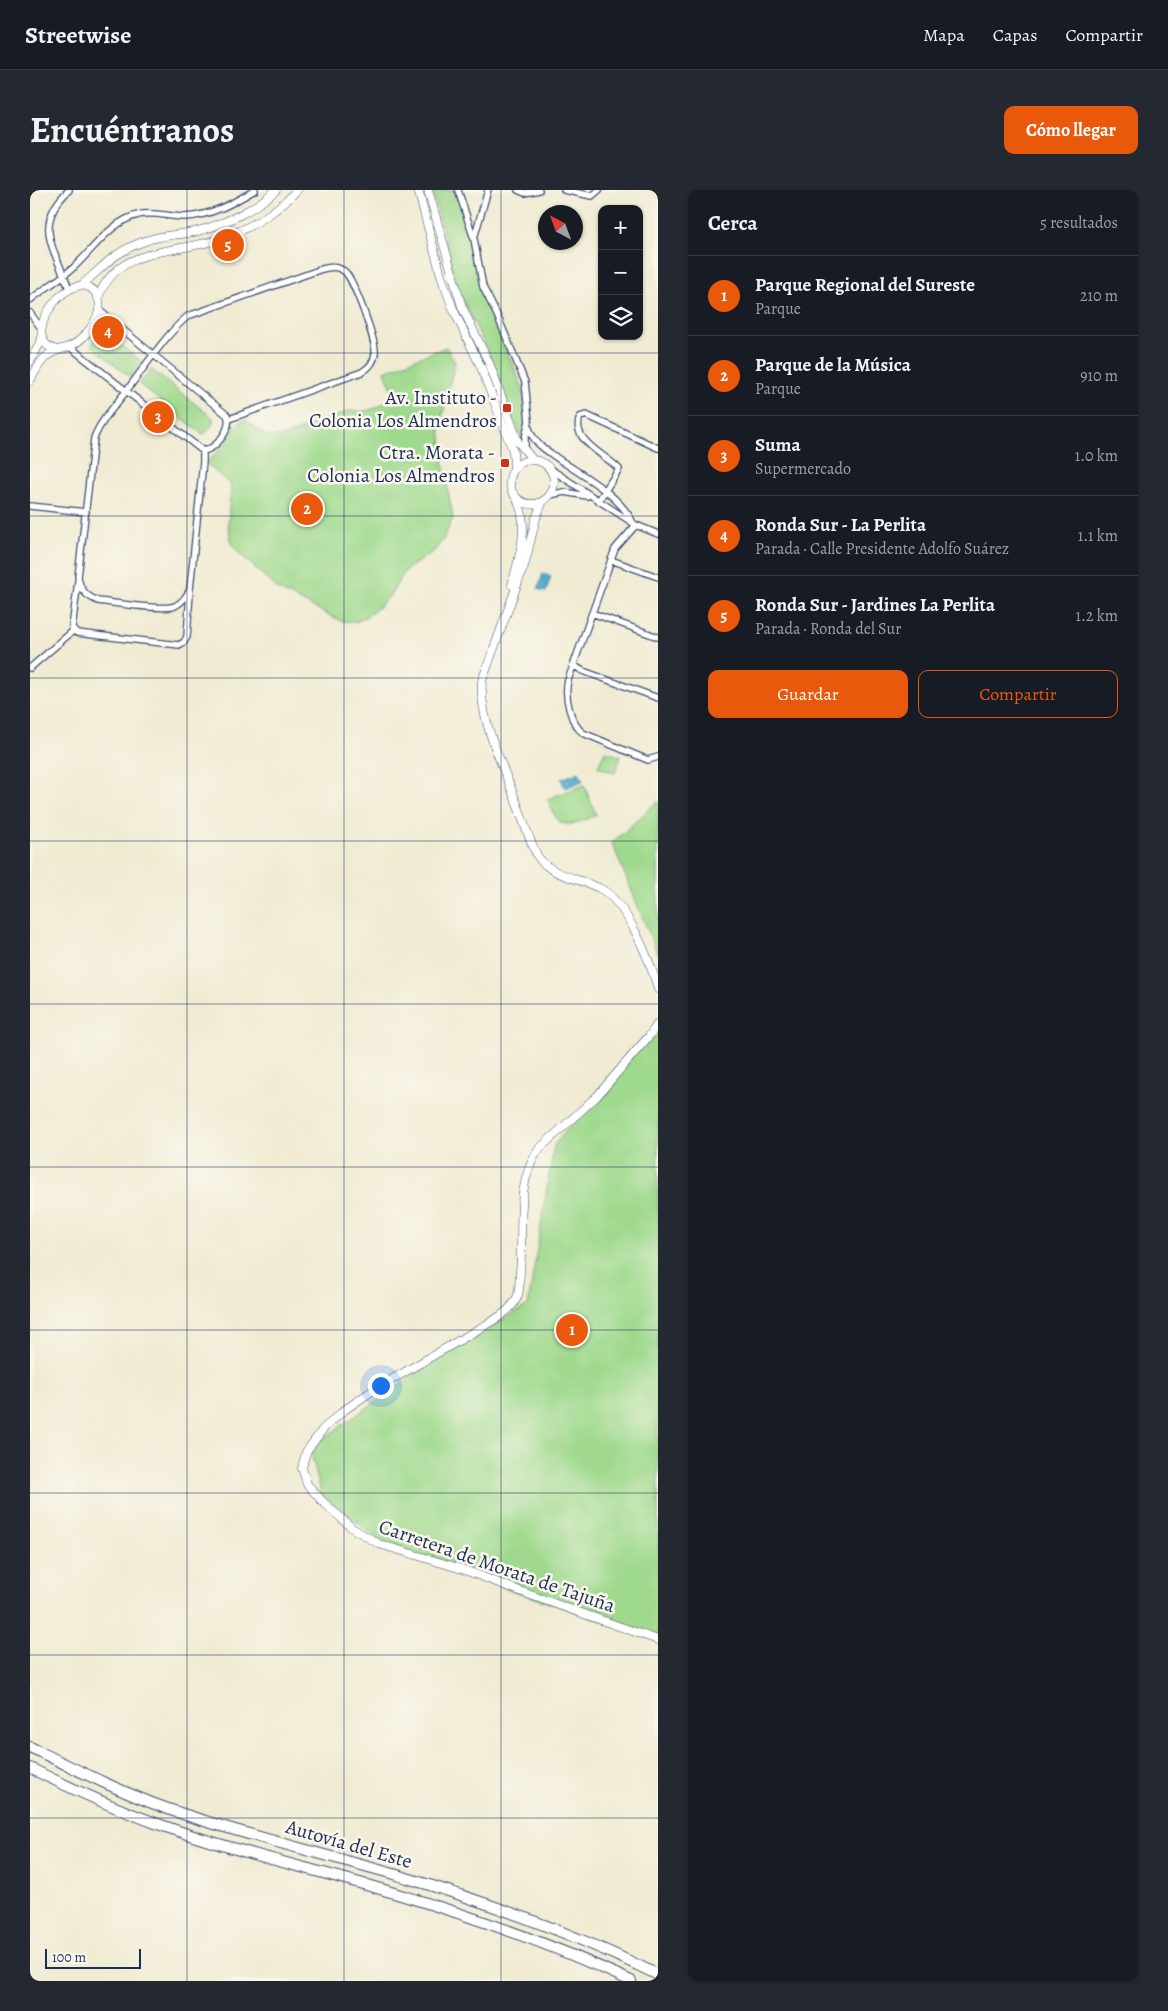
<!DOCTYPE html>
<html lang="es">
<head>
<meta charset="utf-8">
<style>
  body { margin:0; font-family:Alegreya,serif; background:#242831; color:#f1f3f6 }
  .controls { position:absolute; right:15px; top:15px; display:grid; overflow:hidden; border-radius:10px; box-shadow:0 1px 4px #0004 }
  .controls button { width:45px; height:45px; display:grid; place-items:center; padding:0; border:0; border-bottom:1px solid #363941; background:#171b24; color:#f1f3f6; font:25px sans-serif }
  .compass { position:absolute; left:508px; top:15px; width:45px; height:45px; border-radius:50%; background:#171b24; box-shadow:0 1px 4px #0004; rotate:319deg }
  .scale { position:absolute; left:15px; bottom:12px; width:96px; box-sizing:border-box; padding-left:5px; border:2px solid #1b2f5e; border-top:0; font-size:14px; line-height:18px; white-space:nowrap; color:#1b2f5e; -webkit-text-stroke:4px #fbf7ec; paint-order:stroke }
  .you { position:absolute; left:350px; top:1195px; width:18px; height:18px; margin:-12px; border:4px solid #fff; border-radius:50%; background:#1a73e8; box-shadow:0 0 0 8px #1a73e833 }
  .badge { display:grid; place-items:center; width:32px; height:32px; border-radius:50%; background:#ea580c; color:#fff; font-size:16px; font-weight:700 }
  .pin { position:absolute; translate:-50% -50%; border:2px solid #fff; box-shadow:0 1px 5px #0006 }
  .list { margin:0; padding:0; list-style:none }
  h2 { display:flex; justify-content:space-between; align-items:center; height:65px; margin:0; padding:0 20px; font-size:21px }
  h2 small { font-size:16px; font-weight:400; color:#9ea1a6 }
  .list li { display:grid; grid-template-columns:32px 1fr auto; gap:15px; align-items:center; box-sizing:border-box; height:80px; padding:0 20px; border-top:1px solid #363941 }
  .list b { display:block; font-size:19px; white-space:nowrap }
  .list p { margin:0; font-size:16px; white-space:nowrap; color:#9ea1a6 }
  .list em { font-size:16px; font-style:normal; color:#9ea1a6 }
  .actions { display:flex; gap:10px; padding:15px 20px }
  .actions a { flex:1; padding:11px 0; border:1px solid #ea580c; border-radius:10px; text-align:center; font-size:18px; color:#ea580c }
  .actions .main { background:#ea580c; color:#fff }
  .icon { flex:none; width:28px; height:28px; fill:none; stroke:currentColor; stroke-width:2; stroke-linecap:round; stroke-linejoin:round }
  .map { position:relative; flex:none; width:628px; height:1791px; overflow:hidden; border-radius:10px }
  header { display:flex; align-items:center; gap:30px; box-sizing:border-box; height:70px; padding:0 25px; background:#171b24; border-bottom:1px solid #363941 }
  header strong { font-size:24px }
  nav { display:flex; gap:28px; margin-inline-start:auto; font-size:18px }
  .intro { display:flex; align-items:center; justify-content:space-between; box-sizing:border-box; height:120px; padding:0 30px }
  h1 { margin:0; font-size:35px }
  .button { padding:12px 22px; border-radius:10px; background:#ea580c; color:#fff; font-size:18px; font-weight:700 }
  main { display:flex; gap:30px; padding:0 30px }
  aside { flex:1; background:#171b24; border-radius:10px; box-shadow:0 1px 4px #0004 }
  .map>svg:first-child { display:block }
</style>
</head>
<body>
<header>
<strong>Streetwise</strong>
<nav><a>Mapa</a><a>Capas</a><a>Compartir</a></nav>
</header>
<div class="intro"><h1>Encuéntranos</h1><a class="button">Cómo llegar</a></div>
<main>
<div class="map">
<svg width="628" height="1791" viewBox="0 0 628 1791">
  <rect width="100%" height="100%" fill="#fbf7ec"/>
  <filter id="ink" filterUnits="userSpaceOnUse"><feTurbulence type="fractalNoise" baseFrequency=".02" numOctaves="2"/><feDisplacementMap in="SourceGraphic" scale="10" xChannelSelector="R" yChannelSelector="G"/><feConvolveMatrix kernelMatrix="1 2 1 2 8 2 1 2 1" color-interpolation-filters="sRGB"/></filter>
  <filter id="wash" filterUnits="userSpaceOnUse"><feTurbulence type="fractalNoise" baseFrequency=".0096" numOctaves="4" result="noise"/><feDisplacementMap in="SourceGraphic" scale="20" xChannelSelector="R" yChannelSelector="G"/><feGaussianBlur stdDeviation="1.12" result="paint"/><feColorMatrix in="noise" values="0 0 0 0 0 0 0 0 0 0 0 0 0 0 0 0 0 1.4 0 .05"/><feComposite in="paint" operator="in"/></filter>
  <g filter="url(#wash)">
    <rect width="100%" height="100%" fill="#f0ebd2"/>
    <path fill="#9fd98d" stroke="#5d8476" d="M402,0H426L441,50L451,103L492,196L496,226L493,252L479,219L464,175L428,99Z
      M73,141L112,172L100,187L61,155Z
      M416,157L425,172L410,236L414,278L423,328L413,350L404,361L376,380L358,408L342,423L326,432L311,431L249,400L210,364L202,354L198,334L201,295L179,276L178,272L197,251L206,236L213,230L217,231L237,247L254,246L319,221C336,223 354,218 363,203L355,181Z
      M121,179L183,228V234L175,244L171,243L109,194Z
      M575,561L591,567L585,583L568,577Z
      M554,595L566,625C537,638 528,641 518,609Z
      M628,611V765L582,653Z
      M628,835V1450L359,1358L291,1303L280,1258L412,1165L498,1115L524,955Z"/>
    <path fill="#51accf" stroke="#366e96" d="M513,383L521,386L516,402L508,399Z
      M549,582L553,591L535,598L531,589Z"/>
  </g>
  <g filter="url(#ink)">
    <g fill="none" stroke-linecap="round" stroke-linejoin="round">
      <defs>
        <path id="minor" d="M39,0C1,36 26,60 39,99
          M428,0L444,49L453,97L467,125L495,192L499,231L495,248V260
          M488,0L495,3L509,0
          M534,0L562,6L569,0
          M444,48L458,0
          M0,110C14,99 30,89 43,78C63,60 81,31 108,25C123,21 139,27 154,27C181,26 203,13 225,0
          M0,123L11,138
          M40,157L173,261C186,259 203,238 197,225L70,121
          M499,238C504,254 515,259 527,268C553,286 589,304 603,333
          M173,261V272L160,399C157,406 153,412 145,416C133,421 84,413 68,411C56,406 50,400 48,387L64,248C71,230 85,216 97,200C114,178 137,143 158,126L292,79C300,77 307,76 314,81C323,87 347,153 345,164C344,172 339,178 332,182L199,229
          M522,280L606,335L628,344
          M520,305L534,302L557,306
          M569,310L589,279C576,265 540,250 550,227L556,225L628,258
          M0,316L56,322
          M606,335L585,359L538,490C534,506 540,533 553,543L618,570L628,567
          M581,370L628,387
          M48,391L42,438L47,443L149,455L154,452L157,447L160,403
          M562,423L628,447
          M543,475L553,481L628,508
          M0,478L43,441"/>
        <path id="secondary" d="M388,0L412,89L424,121L451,177L483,261L484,279
          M398,0L432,117L459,173L488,252L503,270
          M52,95C75,75 84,62 115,51C130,45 148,45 164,42C194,35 224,20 246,0
          M68,108C87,56 144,64 186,50C216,41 246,23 267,0
          M0,172L12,149
          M0,191C5,182 9,172 17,166C24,160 30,160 38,157C52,152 63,137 68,124C70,118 70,110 67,105C55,85 33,101 23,114C12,128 2,154 27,160
          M480 292a22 22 0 1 1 44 0a22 22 0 1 1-44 0Z
          M513,311L506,328L495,373L452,491C449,528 471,571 484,606C492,626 498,648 508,667C523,687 547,687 569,698C597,711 620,771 628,799
          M482,395C489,368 500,336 487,309
          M628,833L620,845L567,906L509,959C484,995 494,1041 490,1082C489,1090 490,1099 488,1105C483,1120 466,1129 454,1136L342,1201L313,1221L293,1239L276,1262L272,1278L277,1294L292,1311L322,1338L349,1354L432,1379L503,1406L628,1450"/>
        <path id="motorway" d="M0,1557C45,1579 91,1602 138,1619C213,1645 291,1663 367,1685C457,1712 544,1743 628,1785
          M0,1578C42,1599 84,1618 128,1634C205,1662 285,1679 364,1703C445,1727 524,1755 601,1791"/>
      </defs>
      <use href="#minor" stroke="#3b4b6f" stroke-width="8"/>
      <use href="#secondary" stroke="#3b4b6f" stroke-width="9"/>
      <use href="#motorway" stroke="#3b4b6f" stroke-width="12"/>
      <use href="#minor" stroke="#fff" stroke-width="5.5"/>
      <use href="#secondary" stroke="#fff" stroke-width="8"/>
      <use href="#motorway" stroke="#fff" stroke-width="10"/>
    </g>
  </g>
  <path fill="none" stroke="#1b2f5e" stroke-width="1" stroke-opacity="0.55" d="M157,0V1791M314,0V1791M471,0V1791M0,163H628M0,326H628M0,488H628M0,651H628M0,814H628M0,977H628M0,1140H628M0,1303H628M0,1465H628M0,1628H628"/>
  <g fill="#c8321e" stroke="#fbf7ec" stroke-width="2">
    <rect x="472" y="213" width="10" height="10" rx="2.5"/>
    <rect x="470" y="268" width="10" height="10" rx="2.5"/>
  </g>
  <g text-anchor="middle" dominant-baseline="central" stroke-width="5" stroke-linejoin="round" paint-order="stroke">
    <g font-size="20" fill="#1b2f5e" stroke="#fbf7ec" text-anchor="end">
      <text x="467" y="207">Av. Instituto -<tspan x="467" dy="23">Colonia Los Almendros</tspan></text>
      <text x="465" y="262">Ctra. Morata -<tspan x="465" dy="23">Colonia Los Almendros</tspan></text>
    </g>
    <g font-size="20" fill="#1b2f5e" stroke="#fbf7ec">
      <text transform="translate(467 1376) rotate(19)">Carretera de Morata de Tajuña</text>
      <text transform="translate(319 1654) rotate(16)">Autovía del Este</text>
    </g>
  </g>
</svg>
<div class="controls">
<button>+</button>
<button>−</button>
<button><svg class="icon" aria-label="layers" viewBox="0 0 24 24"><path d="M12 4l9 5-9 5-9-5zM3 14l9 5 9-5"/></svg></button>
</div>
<svg class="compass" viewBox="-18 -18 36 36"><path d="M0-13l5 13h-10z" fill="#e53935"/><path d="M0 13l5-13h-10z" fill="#9ea1a6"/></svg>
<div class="scale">100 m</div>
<div class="you"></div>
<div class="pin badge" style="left:542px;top:1140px">1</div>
<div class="pin badge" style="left:277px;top:319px">2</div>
<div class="pin badge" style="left:128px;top:227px">3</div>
<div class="pin badge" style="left:78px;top:142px">4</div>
<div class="pin badge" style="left:198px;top:55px">5</div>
</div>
<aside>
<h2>Cerca<small>5 resultados</small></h2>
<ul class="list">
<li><span class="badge">1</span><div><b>Parque Regional del Sureste</b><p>Parque</p></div><em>210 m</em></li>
<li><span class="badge">2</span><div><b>Parque de la Música</b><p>Parque</p></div><em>910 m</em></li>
<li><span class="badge">3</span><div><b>Suma</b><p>Supermercado</p></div><em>1.0 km</em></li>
<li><span class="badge">4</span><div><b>Ronda Sur - La Perlita</b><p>Parada · Calle Presidente Adolfo Suárez</p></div><em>1.1 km</em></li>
<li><span class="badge">5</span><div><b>Ronda Sur - Jardines La Perlita</b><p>Parada · Ronda del Sur</p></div><em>1.2 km</em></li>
</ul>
<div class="actions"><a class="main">Guardar</a><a>Compartir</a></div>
</aside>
</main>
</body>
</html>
